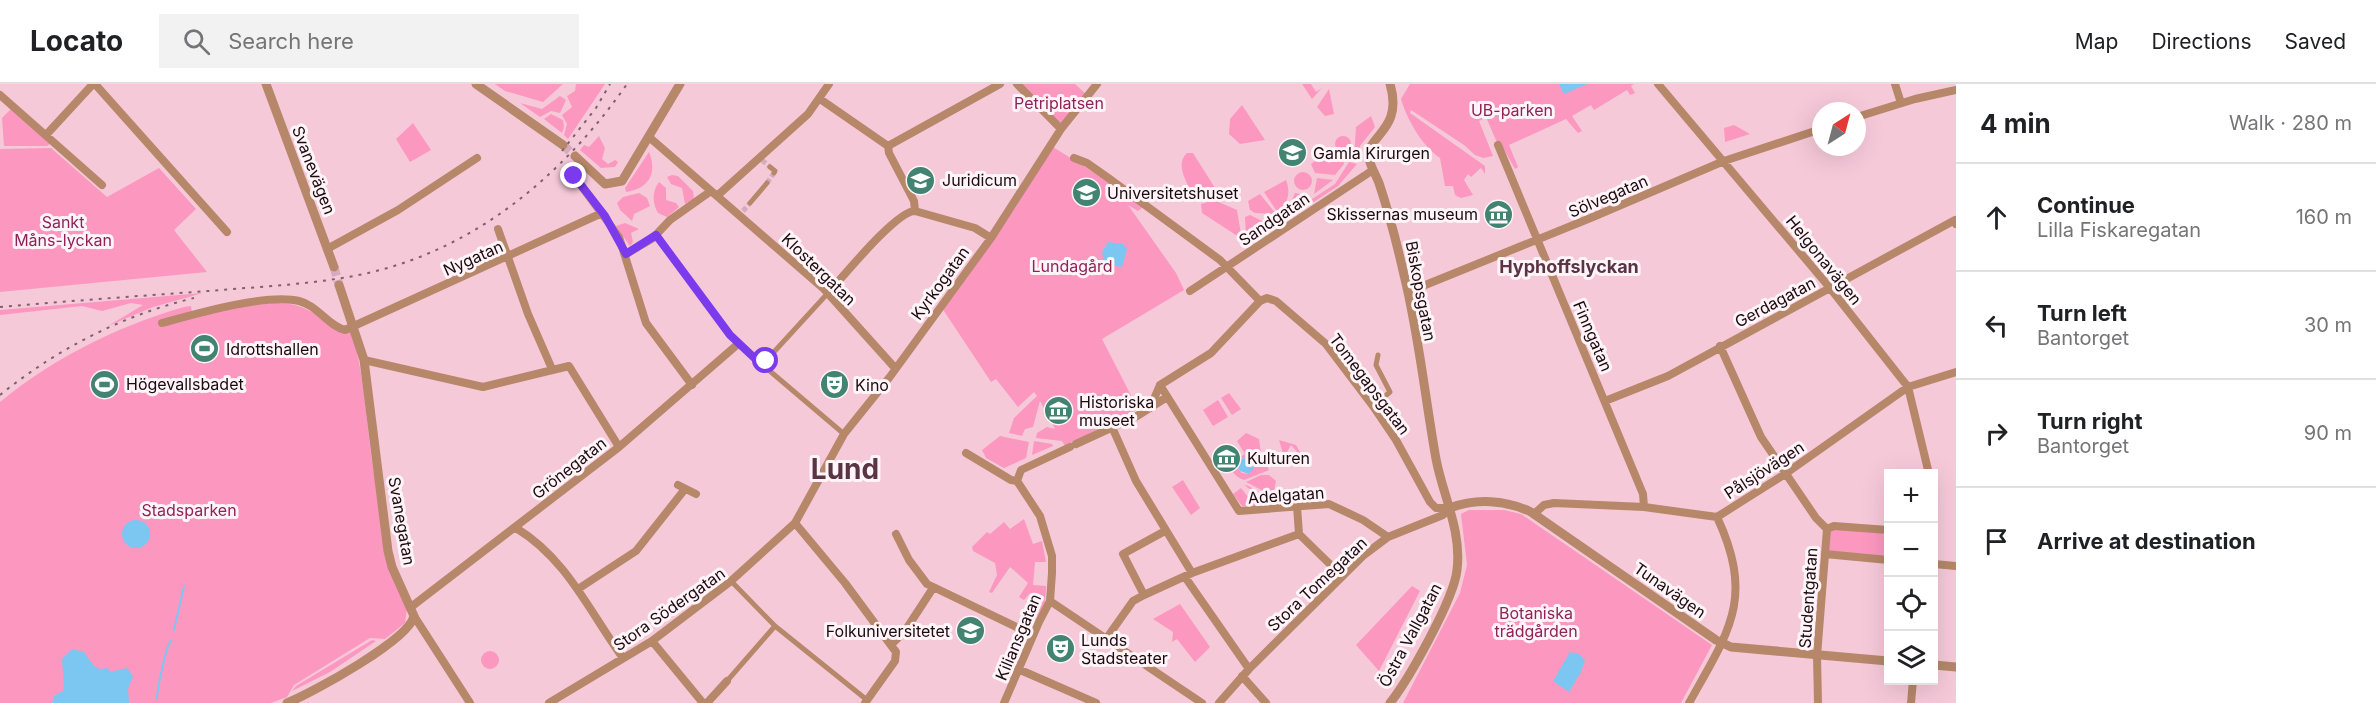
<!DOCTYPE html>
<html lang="en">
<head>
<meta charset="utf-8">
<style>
  body { margin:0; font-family:Inter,sans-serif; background:#f2f2f2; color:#202124 }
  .controls { position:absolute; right:18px; bottom:18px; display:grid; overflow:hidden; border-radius:0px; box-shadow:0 6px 24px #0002 }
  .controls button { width:54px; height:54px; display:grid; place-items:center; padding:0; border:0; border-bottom:2px solid #e0e0e0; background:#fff; color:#202124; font:30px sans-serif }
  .compass { position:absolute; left:1812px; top:18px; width:54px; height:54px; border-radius:50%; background:#fff; box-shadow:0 6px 24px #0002; rotate:36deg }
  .stop { position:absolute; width:18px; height:18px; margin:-14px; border:4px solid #7c3aed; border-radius:50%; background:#fff }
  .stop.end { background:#7c3aed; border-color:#fff; box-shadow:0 2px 6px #0008 }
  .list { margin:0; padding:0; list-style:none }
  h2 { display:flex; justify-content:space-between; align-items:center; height:78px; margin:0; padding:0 24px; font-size:26px }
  h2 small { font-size:20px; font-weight:400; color:#757577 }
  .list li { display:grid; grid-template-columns:39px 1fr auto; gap:18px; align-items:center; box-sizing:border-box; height:108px; padding:0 24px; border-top:2px solid #e0e0e0 }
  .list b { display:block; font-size:22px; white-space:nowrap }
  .list p { margin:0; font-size:20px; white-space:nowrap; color:#757577 }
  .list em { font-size:20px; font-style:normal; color:#757577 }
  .icon { flex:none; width:33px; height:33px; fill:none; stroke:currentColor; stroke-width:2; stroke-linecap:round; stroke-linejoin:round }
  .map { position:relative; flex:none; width:1956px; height:619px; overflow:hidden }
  header { display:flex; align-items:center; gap:36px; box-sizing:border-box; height:84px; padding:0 30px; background:#fff; border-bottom:2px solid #e0e0e0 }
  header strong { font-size:28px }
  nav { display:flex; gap:33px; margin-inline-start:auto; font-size:21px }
  .search { width:420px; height:54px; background:#f2f2f2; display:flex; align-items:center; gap:15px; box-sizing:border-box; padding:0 21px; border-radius:0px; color:#757577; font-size:22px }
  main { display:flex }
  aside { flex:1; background:#fff }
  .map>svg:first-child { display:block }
</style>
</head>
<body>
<header>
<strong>Locato</strong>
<div class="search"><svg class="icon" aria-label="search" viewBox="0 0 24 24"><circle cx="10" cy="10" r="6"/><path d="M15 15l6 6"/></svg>Search here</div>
<nav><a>Map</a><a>Directions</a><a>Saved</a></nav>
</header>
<main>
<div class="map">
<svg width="1956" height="619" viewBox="0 0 1956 619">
  <rect width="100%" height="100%" fill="#f6c9d9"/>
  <path fill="#fc97c0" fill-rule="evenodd" d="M495,0H563L543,18L505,7Z
    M576,0H605L568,55L564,51L567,40L562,31L572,23L567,12L575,7Z
    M1017,0H1075L1088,12L1061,45Z
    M1302,0H1311L1316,8L1322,4L1312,15Z
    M1410,0H1634L1631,2L1635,9L1630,11L1627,6L1594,26L1591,21L1572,32L1582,47L1578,49L1566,35L1509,61L1518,83L1515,85L1501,60L1498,61L1483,26L1481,25L1485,34L1479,37L1493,72L1483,74L1475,71L1464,61L1411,26L1410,29L1485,82V90L1481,84L1471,93L1468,90L1464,96L1473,111L1461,114L1455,111L1453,102H1445L1440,74C1421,61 1407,35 1401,15Z
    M1329,5L1334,30L1325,32L1317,23Z
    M560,12L566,16L560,29L551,27L540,33L520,19L542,25Z
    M1242,21L1265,56L1240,60L1229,50L1230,35Z
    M11,25L51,59L47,62H4L2,34Z
    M551,30L563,36L564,43L562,49L544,35Z
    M1371,32L1375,43L1360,62L1358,75L1354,74L1356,43Z
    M413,39L431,66L410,78L396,55Z
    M1734,41L1750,50L1725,58L1724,44Z
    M1335 60a8 8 0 1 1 16 0a8 8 0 1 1-16 0Z
    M599,52L605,64L602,75L608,80L615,76L618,78L615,83L601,84L580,66L584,61L589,63Z
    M1053,63L1130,111L1143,123L1138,127L1128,121L1176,189L1184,206L1102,255L1138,325L1065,362L1062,357L1036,354L1037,349L1047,343L1055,345L1040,317L1033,343L1025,345L1022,352L1009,349L1014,334L1037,312L1034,308L1018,323L996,295L991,298L942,224L1017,121Z
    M51,64L107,113L159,84L196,125L174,146L207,188L0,208V65Z
    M1328,67L1342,73L1344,80L1335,91L1315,89L1311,80Z
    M649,68C658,90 648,105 626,108L625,104Z
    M1187,69H1193L1215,104L1209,112L1191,108C1186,96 1175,80 1187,69Z
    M1349,78L1357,80L1338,102L1270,147L1268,144L1335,100Z
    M1294 97a9 9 0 1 1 18 0a9 9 0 1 1-18 0Z
    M672,91L678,92L693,107L694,115L685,120L682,104L671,100L667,93Z
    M1317,94L1333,96L1314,110Z
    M1286,96C1291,108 1288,119 1278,129L1264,108Z
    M659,98L666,104V116L676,119L679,123L667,133L658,129C652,119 652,107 659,98Z
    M639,109L647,114L650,122L634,130L632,137L620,126L617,119L623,113Z
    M1295,109L1310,112L1289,125L1288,124Z
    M1260,110L1276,130L1255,129L1250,126L1248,117Z
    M1214,116L1237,126L1241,150L1239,153L1202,129L1201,120Z
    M1250,131L1266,139L1246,152L1245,133Z
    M625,139L639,145L631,149L633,158L630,162L616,142Z
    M203,209L153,223L108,242L143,221L131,219L102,227L82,222L0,231V226Z
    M274,219C286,219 297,220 308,226C326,235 329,248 351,246C366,294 366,345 375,395C383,439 396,482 407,525L405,539L385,555L370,554L294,601L287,613L271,619H0V318C55,273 116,243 184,223L191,222L192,228Z
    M1229,309L1241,325L1232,331L1221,314Z
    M1218,316L1228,333L1213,342L1203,326Z
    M1246,349L1259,355L1261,369L1269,386L1244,396C1230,391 1228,379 1226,365L1229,362L1237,375L1245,370L1237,357ZM1242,374L1246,375L1253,382L1249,390L1242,389L1236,383Z
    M1000,352L1029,358L1026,374L1004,384L986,374L982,366Z
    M1279,356L1296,361L1302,372V379L1298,376L1289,382L1286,375L1291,371L1297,372L1298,369L1291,361L1284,373Z
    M1034,357L1052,360L1053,362L1032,371Z
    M1261,391H1269L1276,397L1273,412L1246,398Z
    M1183,396L1200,424L1191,431L1172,403Z
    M1244,401L1249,402L1267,416L1268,422H1242L1233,410L1241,404L1253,419L1260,412Z
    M1469,426H1504L1521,430L1712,561L1681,619H1403L1460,509L1467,481L1461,430Z
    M1024,435L1033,460L1042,457L1046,478H1035L1033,501L1046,502L1045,520L1035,536H1029L1024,542L1023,539L1039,515L1030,509L1024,516L1019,513L1028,499L1010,483L992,509L989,508L997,491L995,479L973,467L972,463L987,448L990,450L1004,438L1010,445Z
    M1827,445L1888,446V476L1825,470Z
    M1412,502L1420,507L1379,587L1356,561Z
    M1180,520L1210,563L1195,578L1177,555L1172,558L1173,548L1153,535Z
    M372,556L376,557L330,588L292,607L296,602Z
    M481 576a9 9 0 1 1 18 0a9 9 0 1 1-18 0Z"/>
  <path fill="#7cc7f1" d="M1559,0H1587L1564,10Z
    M1108,158L1123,160L1127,165L1122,183L1104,180L1102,168Z
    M1247,374L1254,384L1249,390L1240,387L1236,381L1239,375Z
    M122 450a14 14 0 1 1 28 0a14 14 0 1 1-28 0Z
    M72,565L84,568L93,581L100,585L108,584L110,588L127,584L133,592L128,605L129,619H52L54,612L64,606L62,575Z
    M1570,568L1579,570L1585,576L1581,588L1569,608L1553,597Z"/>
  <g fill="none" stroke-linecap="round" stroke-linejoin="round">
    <path stroke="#7cc7f1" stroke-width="2" d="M174,546L184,502
      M157,615C157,606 166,562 171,557"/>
    <path stroke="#d5acbb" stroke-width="5" stroke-dasharray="5 2.5" stroke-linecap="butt" d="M762,76L770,83
      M767,99L774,89
      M743,127L750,119"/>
    <path stroke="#d5acbb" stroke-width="9" stroke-dasharray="9 4.5" stroke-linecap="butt" d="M563,61L575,72
      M334,183L339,201"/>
    <path stroke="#b68769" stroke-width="5" d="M770,83L775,87L774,89
      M750,119L767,99
      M656,151L738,260L844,350
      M762,281L828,209
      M1373,322L1390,308L1376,281L1378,271
      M731,497L775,542L867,616
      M727,597L775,542"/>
    <path stroke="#b68769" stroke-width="8" d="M95,0L227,148
      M1017,0L1061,45
      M1658,0L1830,204L1908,303L1929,390
      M1895,0L1901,19
      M0,11L102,101
      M820,15L888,62
      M1857,33L1915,15L1956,6
      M46,51L93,0
      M649,53L824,205L895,284
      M1498,61L1643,410L1644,423
      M888,62L1000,0
      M888,62L889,69L914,117L915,127
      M1074,74L1087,79L1107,93L1220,176L1260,217
      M567,91L574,92L619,153L646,239L692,301
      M718,111L808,30L829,0
      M915,127L975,144L991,154
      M498,145L528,230L552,285
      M327,165L398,126L477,74
      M626,170L653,154L670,136L711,107
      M1190,207L1373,86
      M1408,208L1593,133L1724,77L1821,45
      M828,209C843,193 896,127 915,127
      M1260,217L1267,214L1276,217L1326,260L1373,322L1396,356L1430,418L1436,424H1450
      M162,239C195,230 267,209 299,217C317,221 328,242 345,246L602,129
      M1720,262L1761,353L1816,434L1827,445L1817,572L1818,619
      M364,276L483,303L569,282L619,363
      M1160,301L1239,427L1329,420L1363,436L1388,453
      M1605,317L1668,292L1955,136L1956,140
      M1150,324L1160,301L1211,269L1260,217
      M1112,343L1136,397L1192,489
      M1076,360L1137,332L1167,313
      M966,369L1011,396L1017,397
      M1017,397L1021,386L1070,363
      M678,401L696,410
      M1297,422L1299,450L1341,491
      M1534,430L1544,421L1554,419L1644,423L1717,433L1785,390L1908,303L1956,288
      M795,439L845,499L896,568L895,577L865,619
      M516,444C567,475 589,527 623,574
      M1827,445L1834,442L1888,446
      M896,450L909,476L927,500L1033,551
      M1825,470L1888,476
      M1934,480L1956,482
      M1185,493L1249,585
      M578,505L636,467L685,405
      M1144,511L1123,470L1165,447
      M1050,517L1202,619
      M411,523L619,363L738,260
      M414,532L470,619
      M1106,555L1133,517L1144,511L1192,489L1299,450
      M652,557L703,619
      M891,561L905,547L933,504
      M1018,585L1096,619
      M1242,592L1266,619
      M549,619L652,557L731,497L795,439L844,350L889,294L991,154L1061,45L1097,0
      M707,619L727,597
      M1004,619L1039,538L1050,517L1052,489V472L1040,432L1017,397
      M1219,619L1249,585L1364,471L1388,453L1443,431L1450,424
      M1689,619C1729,547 1755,515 1717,433
      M1911,619L1913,596"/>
    <path stroke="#b68769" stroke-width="9" d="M266,0L334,183
      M476,0L563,61
      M1390,0C1404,47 1365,52 1369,74C1370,82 1376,91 1379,99C1389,129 1397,160 1404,191C1419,251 1425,314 1436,375C1443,412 1462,447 1457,486C1454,515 1409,595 1390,619
      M575,72L605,100L622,97L680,0
      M1450,424C1476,414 1506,416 1531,428L1716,556L1731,563L1888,577
      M1934,581L1956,583
      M287,619C312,609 409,556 414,532L392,483L388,467L364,276L339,201"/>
    <path stroke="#7e616c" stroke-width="2" stroke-dasharray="3 6" stroke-linecap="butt" d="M562,67L596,24L610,0
      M0,223C69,217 139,212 208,207C254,203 302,201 348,193C466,173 560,96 627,0
      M0,311C57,265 123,231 194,214"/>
  </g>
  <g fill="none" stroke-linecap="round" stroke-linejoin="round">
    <path stroke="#7c3aed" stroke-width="8" d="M574,92L605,132L626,170L656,151L730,251L762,281L766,277"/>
  </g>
  <defs>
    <symbol id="university-disc" viewBox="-11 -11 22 22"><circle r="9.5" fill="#428372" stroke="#fff5f8"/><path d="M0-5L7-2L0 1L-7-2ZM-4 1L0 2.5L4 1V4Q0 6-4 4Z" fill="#fff"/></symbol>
    <symbol id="museum-disc" viewBox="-11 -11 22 22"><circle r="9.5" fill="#428372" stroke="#fff5f8"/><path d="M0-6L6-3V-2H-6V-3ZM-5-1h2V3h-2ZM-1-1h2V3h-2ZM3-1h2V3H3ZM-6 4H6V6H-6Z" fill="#fff"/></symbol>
    <symbol id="stadium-disc" viewBox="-11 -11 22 22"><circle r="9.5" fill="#428372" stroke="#fff5f8"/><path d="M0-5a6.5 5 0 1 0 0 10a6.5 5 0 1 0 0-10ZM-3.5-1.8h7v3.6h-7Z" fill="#fff"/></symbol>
    <symbol id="theatre-disc" viewBox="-11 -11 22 22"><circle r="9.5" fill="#428372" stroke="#fff5f8"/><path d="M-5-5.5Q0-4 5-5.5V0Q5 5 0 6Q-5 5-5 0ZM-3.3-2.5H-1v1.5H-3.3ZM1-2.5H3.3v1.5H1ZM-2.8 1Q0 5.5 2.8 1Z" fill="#fff"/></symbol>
  </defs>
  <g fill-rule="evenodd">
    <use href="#university-disc" x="1276" y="52" width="33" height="33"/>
    <use href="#university-disc" x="904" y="80" width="33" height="33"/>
    <use href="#university-disc" x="1070" y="92" width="33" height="33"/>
    <use href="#museum-disc" x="1482" y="114" width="33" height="33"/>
    <use href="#stadium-disc" x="188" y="248" width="33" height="33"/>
    <use href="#stadium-disc" x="88" y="284" width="33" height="33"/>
    <use href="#theatre-disc" x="818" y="284" width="33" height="33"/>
    <use href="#museum-disc" x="1042" y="310" width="33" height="33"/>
    <use href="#museum-disc" x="1210" y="358" width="33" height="33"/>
    <use href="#university-disc" x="954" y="530" width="33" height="33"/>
    <use href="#theatre-disc" x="1044" y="548" width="33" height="33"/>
  </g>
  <g text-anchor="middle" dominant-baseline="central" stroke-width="6" stroke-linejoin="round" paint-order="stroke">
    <g font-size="16" fill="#8f2359" stroke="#fff5f8">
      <text x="1059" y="19">Petriplatsen</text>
      <text x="1512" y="26">UB-parken</text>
      <text x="63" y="138">Sankt<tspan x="63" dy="18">Måns-lyckan</tspan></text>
      <text x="1072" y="182">Lundagård</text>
      <text x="189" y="426">Stadsparken</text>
      <text x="1536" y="529">Botaniska<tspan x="1536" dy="18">trädgården</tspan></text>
    </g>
    <g font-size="16" fill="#1a0b11" stroke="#fff5f8" text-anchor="start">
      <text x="1313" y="69">Gamla Kirurgen</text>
      <text x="942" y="96">Juridicum</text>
      <text x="1107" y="109">Universitetshuset</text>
      <text x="1478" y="130" text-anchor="end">Skissernas museum</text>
      <text x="226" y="265">Idrottshallen</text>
      <text x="126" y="300">Högevallsbadet</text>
      <text x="855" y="301">Kino</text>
      <text x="1079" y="318">Historiska<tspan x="1079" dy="18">museet</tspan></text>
      <text x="1247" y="374">Kulturen</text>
      <text x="950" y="547" text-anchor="end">Folkuniversitetet</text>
      <text x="1081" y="556">Lunds<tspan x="1081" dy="18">Stadsteater</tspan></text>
    </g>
    <g font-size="16" fill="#1a0b11" stroke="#fff5f8">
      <text transform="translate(314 86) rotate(69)">Svanevägen</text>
      <text transform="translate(1608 112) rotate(-23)">Sölvegatan</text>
      <text transform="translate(1274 135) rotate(-34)">Sandgatan</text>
      <text transform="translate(473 174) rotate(-24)">Nygatan</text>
      <text transform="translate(1824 176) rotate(51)">Helgonavägen</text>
      <text transform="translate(819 185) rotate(44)">Klostergatan</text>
      <text transform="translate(940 199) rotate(-54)">Kyrkogatan</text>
      <text transform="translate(1421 207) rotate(79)">Biskopsgatan</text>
      <text transform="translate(1775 218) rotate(-28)">Gerdagatan</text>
      <text transform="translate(1593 252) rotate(67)">Finngatan</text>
      <text transform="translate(1370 300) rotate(53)">Tomegapsgatan</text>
      <text transform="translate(569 384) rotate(-38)">Grönegatan</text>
      <text transform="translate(1764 386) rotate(-33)">Pålsjövägen</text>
      <text transform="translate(1286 411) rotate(-4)">Adelgatan</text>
      <text transform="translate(402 437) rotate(80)">Svanegatan</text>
      <text transform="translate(1317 500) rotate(-43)">Stora Tomegatan</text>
      <text transform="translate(1670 506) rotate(35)">Tunavägen</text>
      <text transform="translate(1808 514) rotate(-86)">Studentgatan</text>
      <text transform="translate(669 525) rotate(-35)">Stora Södergatan</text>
      <text transform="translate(1410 551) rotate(-62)">Östra Vallgatan</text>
      <text transform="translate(1018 553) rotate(-67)">Kiliansgatan</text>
    </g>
    <g font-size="18" font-weight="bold" fill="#593544" stroke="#fff5f8">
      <text x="1569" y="182">Hyphoffslyckan</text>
    </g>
    <g font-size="28" font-weight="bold" fill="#593544" stroke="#fff5f8">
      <text x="845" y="385">Lund</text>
    </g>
  </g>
</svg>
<div class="controls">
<button>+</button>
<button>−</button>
<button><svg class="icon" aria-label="locate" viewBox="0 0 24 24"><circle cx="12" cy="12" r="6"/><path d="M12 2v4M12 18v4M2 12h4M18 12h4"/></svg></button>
<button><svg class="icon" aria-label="layers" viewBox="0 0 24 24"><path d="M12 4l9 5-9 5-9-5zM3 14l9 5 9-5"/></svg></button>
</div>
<svg class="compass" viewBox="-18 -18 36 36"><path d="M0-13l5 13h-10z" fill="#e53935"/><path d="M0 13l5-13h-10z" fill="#757577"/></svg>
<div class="stop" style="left:766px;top:277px"></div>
<div class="stop end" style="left:574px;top:92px"></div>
</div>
<aside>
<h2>4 min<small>Walk · 280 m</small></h2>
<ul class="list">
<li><svg class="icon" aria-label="ahead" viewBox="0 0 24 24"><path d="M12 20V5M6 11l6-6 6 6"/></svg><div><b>Continue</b><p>Lilla Fiskaregatan</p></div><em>160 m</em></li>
<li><svg class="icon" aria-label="left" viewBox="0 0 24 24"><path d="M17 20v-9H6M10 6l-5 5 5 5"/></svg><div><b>Turn left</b><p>Bantorget</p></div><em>30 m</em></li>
<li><svg class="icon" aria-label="right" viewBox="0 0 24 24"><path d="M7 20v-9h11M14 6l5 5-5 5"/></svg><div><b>Turn right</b><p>Bantorget</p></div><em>90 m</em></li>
<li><svg class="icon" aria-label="arrive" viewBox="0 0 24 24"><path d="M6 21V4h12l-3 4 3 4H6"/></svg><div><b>Arrive at destination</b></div></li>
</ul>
</aside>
</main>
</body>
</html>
